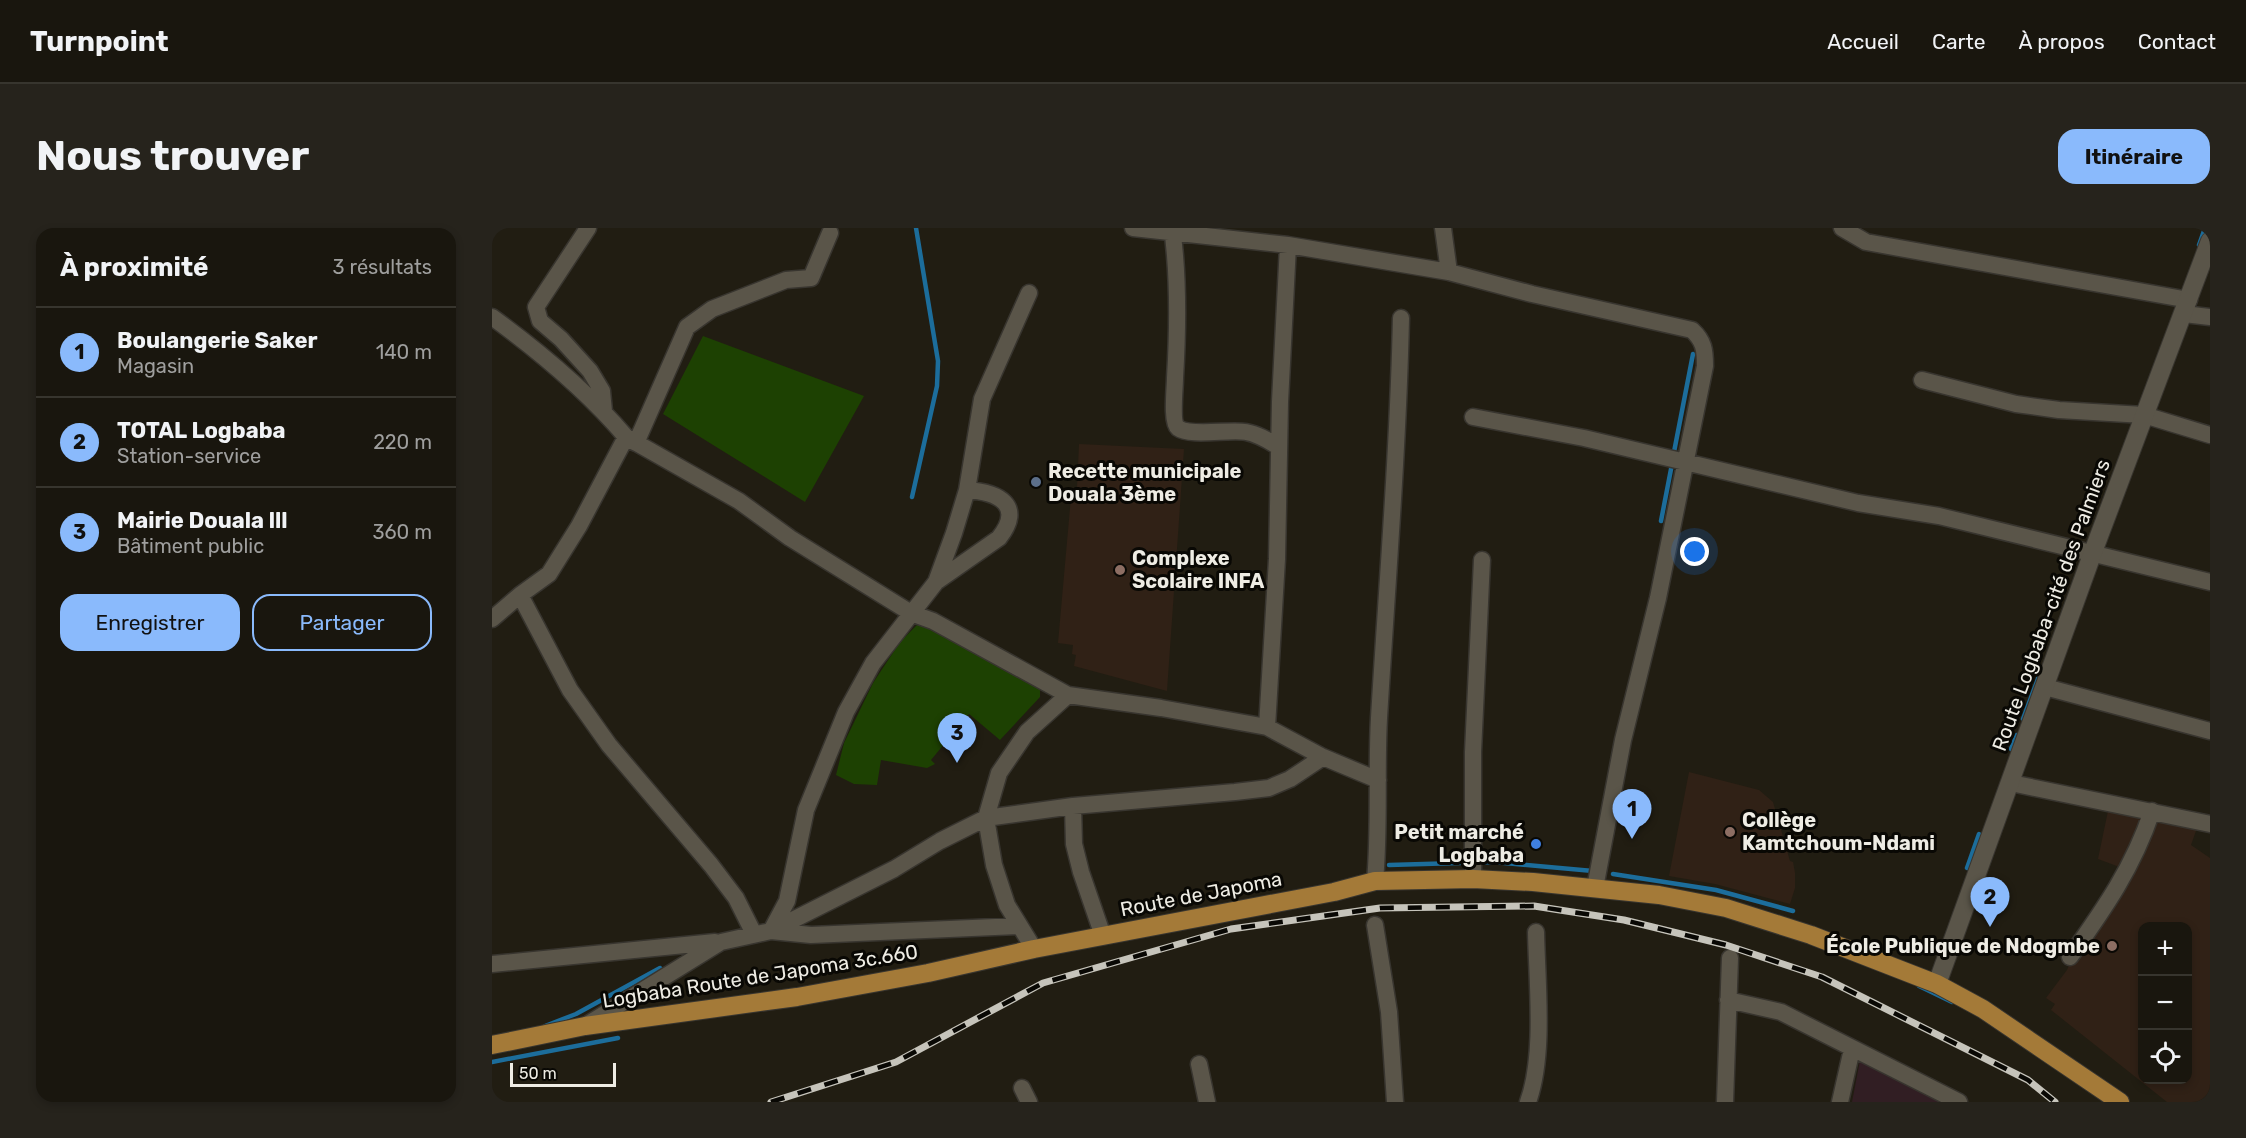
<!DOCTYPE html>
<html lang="fr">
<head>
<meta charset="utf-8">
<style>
  body { margin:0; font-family:Rubik,sans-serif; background:#26231c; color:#f1f3f6 }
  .controls { position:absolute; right:18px; bottom:18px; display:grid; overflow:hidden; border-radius:12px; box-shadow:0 3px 9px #0003 }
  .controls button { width:54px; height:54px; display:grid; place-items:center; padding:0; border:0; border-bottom:2px solid #37352e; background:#19160e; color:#f1f3f6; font:30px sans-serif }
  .scale { position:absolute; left:18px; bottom:15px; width:106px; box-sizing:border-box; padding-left:6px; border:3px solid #eeece4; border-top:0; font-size:16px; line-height:21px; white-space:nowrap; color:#eeece4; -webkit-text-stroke:4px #090804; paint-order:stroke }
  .you { position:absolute; left:1203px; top:324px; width:21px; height:21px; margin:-15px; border:4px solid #fff; border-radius:50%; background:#1a73e8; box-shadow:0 0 0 9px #1a73e833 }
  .badge { display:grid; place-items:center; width:39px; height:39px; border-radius:50%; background:#8abafc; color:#111; font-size:20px; font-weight:700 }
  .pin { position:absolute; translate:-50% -50px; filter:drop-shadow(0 2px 3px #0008) }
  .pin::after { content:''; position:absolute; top:32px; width:21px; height:18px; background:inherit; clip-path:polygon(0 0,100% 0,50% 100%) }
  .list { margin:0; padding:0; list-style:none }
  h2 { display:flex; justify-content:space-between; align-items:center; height:78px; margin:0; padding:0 24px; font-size:26px }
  h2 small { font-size:20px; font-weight:400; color:#9f9f9e }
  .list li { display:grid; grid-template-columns:39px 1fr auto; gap:18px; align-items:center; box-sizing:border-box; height:90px; padding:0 24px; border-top:2px solid #37352e }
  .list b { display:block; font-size:22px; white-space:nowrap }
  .list p { margin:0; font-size:20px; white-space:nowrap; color:#9f9f9e }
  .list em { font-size:20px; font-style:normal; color:#9f9f9e }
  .actions { display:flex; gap:12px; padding:18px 24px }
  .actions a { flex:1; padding:14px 0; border:2px solid #8abafc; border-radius:18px; text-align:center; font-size:21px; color:#8abafc }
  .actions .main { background:#8abafc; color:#111 }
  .icon { flex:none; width:33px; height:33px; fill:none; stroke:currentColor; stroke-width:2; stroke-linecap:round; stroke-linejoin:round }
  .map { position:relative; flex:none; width:1718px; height:874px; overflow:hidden; border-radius:18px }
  header { display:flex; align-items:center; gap:36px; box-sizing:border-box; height:84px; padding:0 30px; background:#19160e; border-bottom:2px solid #37352e }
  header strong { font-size:28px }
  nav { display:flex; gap:33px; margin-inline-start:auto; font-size:21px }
  .intro { display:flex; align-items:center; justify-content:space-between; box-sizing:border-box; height:144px; padding:0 36px }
  h1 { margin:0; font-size:42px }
  .button { padding:15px 27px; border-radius:18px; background:#8abafc; color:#111; font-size:21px; font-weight:700 }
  main { display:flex; gap:36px; padding:0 36px }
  aside { flex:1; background:#19160e; border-radius:18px; box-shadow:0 3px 9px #0003 }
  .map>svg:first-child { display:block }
</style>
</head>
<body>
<header>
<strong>Turnpoint</strong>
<nav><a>Accueil</a><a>Carte</a><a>À propos</a><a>Contact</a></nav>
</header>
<div class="intro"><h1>Nous trouver</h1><a class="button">Itinéraire</a></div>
<main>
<aside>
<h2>À proximité<small>3 résultats</small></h2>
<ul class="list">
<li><span class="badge">1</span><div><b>Boulangerie Saker</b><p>Magasin</p></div><em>140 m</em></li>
<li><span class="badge">2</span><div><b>TOTAL Logbaba</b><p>Station-service</p></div><em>220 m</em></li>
<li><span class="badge">3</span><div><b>Mairie Douala lll</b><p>Bâtiment public</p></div><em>360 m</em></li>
</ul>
<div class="actions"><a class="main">Enregistrer</a><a>Partager</a></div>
</aside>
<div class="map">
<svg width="1718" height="874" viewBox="0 0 1718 874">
  <rect width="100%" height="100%" fill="#211d12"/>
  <path fill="#311e23" d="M1369,827L1462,874H1360Z"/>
  <path fill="#302116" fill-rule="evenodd" d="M587,216L692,221L675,463L582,438L584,427L580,426L581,417L566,415L579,269L585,260Z
    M1197,544L1267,562L1281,574L1298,633L1301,634L1303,645V660L1298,676L1223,656L1177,648Z
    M1616,583L1705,600L1699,617L1718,630V874H1675L1559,782L1563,776L1554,770L1575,742L1577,737L1641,644L1606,631ZM1650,698H1696V852H1650Z"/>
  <path fill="#1d4102" d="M211,108L372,168L313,274L171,186Z
    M430,392L447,399L482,425L548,460V469L508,512L477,486L439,532L443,536L435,540L389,532L385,557L362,556L344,547L352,515L381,455L408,414Z"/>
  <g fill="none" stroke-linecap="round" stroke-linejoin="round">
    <path stroke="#1c6d9b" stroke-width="4.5" d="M1707,17L1713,0
      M1182,224L1201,126
      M420,269L445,158L446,133L424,0
      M1169,293L1180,236
      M1531,491L1550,440
      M1519,521L1525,507
      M897,637L1002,634L1101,643
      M1475,640L1487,606
      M1121,646L1224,662L1301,683
      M1427,758L1460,774
      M53,798L84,786L168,740
      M0,834L126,810"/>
    <defs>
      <path id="minor" d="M96,0L44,79L48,93L69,111L98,143L110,163L112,183
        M641,0L796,17L957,44L1040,66L1200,102C1212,113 1213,122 1213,138L1166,370L1131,512L1103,660
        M680,0C687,50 686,100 683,150C683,160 679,194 686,200C698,209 738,201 754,204C766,206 777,213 787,219
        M951,0L957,44
        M1350,0L1374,14L1697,72
        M1692,86L1718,89
        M0,89C48,124 95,163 134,209
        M1430,152L1524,176L1567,182L1652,187L1718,207
        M981,189L1092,210L1366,275L1447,288L1718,354
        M144,215L195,99L220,81L294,52L319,50L338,5
        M444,354L507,310C533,277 506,264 475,262
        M28,367L78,462L117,517L219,637L244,670L262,706
        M0,391L28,367L57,346L87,298L134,209L247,273L298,310L419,385L441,393L576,467L669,480L775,499L831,529L886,552
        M1553,459L1718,503
        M775,499L785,331L788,174L796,17
        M1519,555L1718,596
        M581,578L582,616L589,644L611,708
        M981,651V524L990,332
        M883,653C888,599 884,544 887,490C895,357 906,223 909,90
        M883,697L897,784L903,874
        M527,698L319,707L279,703L295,673L314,582L354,484L381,435L444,354L462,305L475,262L490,171L537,65
        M542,721L515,677L502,637L494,590L507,545L535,504L576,467
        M1578,729C1612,681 1641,640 1660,583
        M0,736L223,714
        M1236,772L1289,784L1467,874
        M93,798L229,714L279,703L402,641L448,613L494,590L581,578L743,564L777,560L798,551L831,529
        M707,836L715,874
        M530,860L537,874
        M1036,874C1053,827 1045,755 1044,704
        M1233,874L1238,730
        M1348,874L1360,821"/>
      <path id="secondary" d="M1445,756L1601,324L1718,13"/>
      <path id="primary" d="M0,817L93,798L305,769L436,745L542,721L842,664L883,653L981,651L1041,654L1167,667L1234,680L1319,707L1445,756L1491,781L1628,874"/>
    </defs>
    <use href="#minor" stroke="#38352f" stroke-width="19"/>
    <use href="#secondary" stroke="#38352f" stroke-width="20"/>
    <use href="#primary" stroke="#38352f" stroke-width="20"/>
    <use href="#minor" stroke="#5a5549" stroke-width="16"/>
    <use href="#secondary" stroke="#5a5549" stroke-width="18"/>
    <use href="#primary" stroke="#a47a38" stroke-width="18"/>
    <defs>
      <path id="rail" d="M279,874L404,834L551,755L739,701L888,680L1042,678L1132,692L1234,717L1330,749L1536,852L1563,874"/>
    </defs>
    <use href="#rail" stroke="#c6c4bb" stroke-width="7"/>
    <use href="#rail" stroke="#090804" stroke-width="4.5" stroke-dasharray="14" stroke-linecap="butt"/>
  </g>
  <circle fill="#5c6f8a" stroke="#090804" stroke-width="2" cx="544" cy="254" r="6"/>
  <g fill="#8d6e63" stroke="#090804" stroke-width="2">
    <circle cx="628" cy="342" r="6"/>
    <circle cx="1238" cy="604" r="6"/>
    <circle cx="1620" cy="718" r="6"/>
  </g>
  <circle fill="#3f7fe0" stroke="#090804" stroke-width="2" cx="1044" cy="616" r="6"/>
  <g text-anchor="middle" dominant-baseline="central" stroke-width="6" stroke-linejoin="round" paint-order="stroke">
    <g font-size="20" font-weight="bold" fill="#eeece4" stroke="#090804" text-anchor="start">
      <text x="556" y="243">Recette municipale<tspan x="556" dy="23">Douala 3ème</tspan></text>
      <text x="640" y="330">Complexe<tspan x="640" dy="23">Scolaire INFA</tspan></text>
      <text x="1250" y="592">Collège<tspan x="1250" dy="23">Kamtchoum-Ndami</tspan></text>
      <text x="1032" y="604" text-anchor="end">Petit marché<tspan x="1032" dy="23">Logbaba</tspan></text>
      <text x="1608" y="718" text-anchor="end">École Publique de Ndogmbe</text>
    </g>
    <g font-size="20" fill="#eeece4" stroke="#090804">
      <text transform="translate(1559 377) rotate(-70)">Route Logbaba-cité des Palmiers</text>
      <text transform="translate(709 666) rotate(-11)">Route de Japoma</text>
      <text transform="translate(268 748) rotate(-9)">Logbaba Route de Japoma 3c.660</text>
    </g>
  </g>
</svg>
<div class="controls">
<button>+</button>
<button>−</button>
<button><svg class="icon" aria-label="locate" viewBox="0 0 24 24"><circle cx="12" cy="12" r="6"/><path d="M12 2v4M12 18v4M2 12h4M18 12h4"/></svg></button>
</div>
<div class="scale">50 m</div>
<div class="you"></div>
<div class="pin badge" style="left:1140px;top:611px">1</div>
<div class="pin badge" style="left:1498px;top:699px">2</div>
<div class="pin badge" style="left:465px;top:535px">3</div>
</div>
</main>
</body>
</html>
